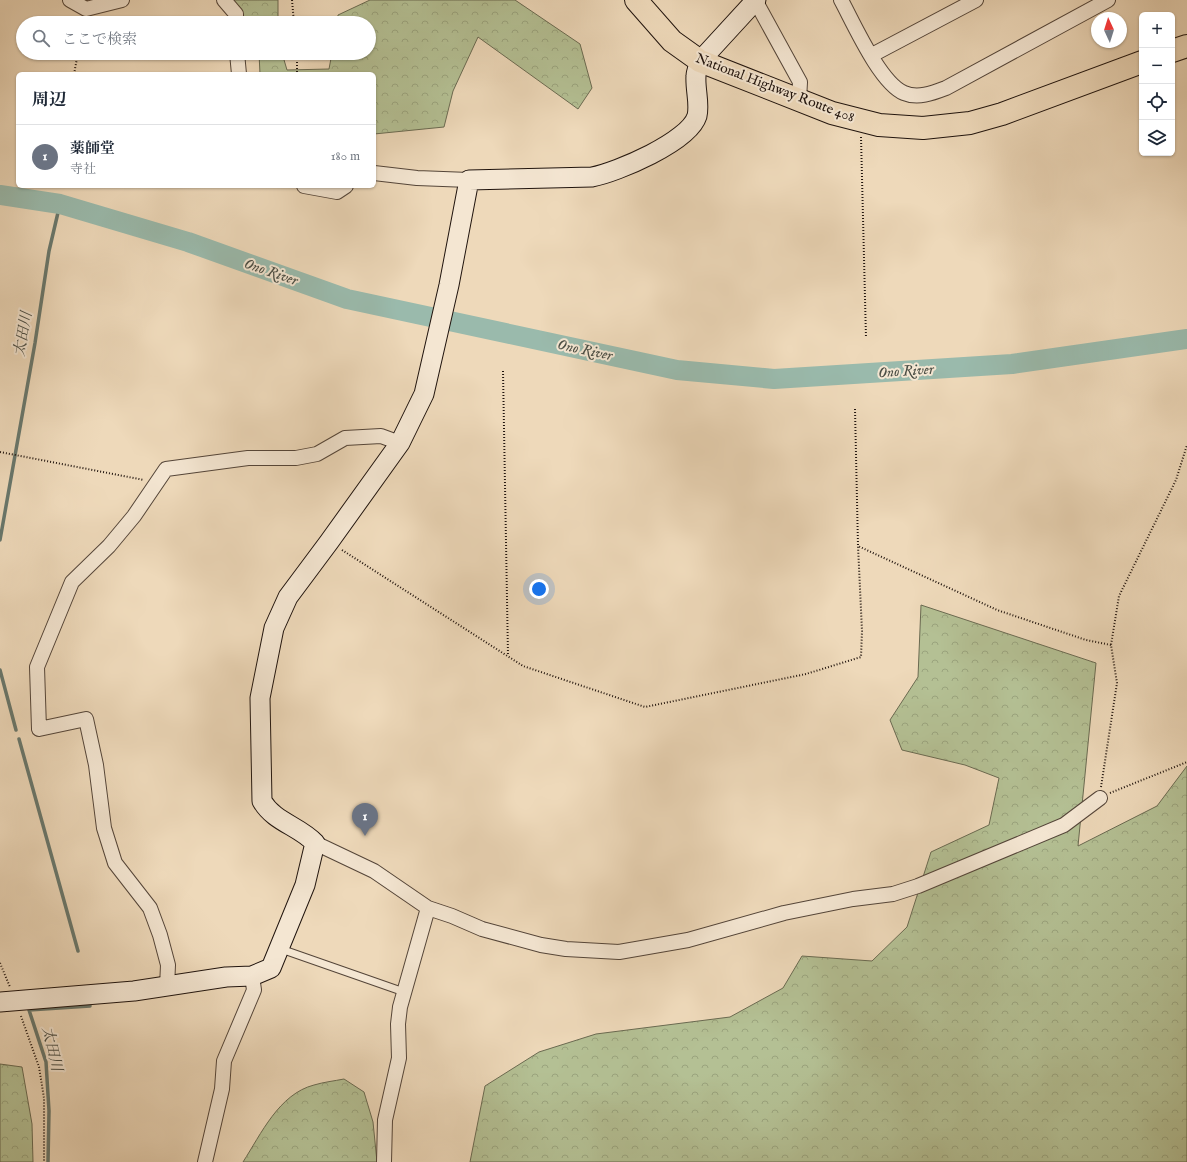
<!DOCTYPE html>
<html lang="ja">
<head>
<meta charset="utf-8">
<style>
  body { margin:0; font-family:"IM FELL English","Noto Serif JP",serif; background:#f6f6f7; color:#1f2937 }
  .controls { position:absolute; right:12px; top:12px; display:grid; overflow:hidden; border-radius:6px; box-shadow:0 1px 3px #0004 }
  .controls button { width:36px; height:36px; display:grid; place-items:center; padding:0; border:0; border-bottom:1px solid #e0e1e3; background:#fff; color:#1f2937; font:20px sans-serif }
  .compass { position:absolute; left:1091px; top:12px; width:36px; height:36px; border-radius:50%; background:#fff; box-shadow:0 1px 3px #0004; rotate:356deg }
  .you { position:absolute; left:539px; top:589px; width:14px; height:14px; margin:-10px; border:3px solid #fff; border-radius:50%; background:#1a73e8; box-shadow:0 0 0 6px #1a73e833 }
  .badge { display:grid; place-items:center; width:26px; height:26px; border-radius:50%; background:#b45309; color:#fff; font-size:13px; font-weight:700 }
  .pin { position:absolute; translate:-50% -33px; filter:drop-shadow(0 1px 2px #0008) }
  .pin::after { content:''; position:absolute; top:21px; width:14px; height:12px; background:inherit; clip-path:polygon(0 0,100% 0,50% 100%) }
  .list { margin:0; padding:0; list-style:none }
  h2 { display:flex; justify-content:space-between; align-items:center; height:52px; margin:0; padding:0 16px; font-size:17px }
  h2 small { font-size:13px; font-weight:400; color:#747a83 }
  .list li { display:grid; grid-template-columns:26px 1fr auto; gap:12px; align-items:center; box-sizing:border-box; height:64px; padding:0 16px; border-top:1px solid #e0e1e3 }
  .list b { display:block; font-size:15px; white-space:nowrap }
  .list p { margin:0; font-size:13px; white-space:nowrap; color:#747a83 }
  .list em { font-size:13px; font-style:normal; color:#747a83 }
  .icon { flex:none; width:22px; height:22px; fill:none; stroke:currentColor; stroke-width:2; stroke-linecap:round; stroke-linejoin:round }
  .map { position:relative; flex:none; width:1187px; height:1162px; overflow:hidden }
  .search { position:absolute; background:#fff; box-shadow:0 1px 3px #0004; left:16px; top:16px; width:360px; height:44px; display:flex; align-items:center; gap:10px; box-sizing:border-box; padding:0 14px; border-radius:22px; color:#747a83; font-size:15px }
  .panel { position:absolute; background:#fff; box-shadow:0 1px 3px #0004; left:16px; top:72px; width:360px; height:116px; border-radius:6px }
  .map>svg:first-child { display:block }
</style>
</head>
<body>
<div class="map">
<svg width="1187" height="1162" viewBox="0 0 1187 1162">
  <defs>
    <pattern id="forest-crowns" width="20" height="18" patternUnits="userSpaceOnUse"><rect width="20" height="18" fill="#b4c094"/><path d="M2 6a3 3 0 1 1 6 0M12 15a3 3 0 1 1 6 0" fill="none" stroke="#9aa47e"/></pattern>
  </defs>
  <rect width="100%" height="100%" fill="#eed9ba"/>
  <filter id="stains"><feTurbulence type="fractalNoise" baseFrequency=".005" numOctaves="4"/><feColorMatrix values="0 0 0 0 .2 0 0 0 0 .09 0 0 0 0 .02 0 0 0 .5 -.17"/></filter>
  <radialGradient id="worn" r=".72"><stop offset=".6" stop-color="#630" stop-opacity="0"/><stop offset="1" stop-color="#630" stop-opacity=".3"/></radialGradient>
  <path fill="url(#forest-crowns)" stroke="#6a6a51" d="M233,0H278V23H240Z
    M370,0H515L580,44L592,88L578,109L478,37L453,91L444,127L374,134V74H260L259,53H282L287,70L329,69L332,53H369V23H337L338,15Z
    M921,605L1096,663L1078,846L1157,806L1187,766V1162H470L485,1086L539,1052L596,1034L730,1017L783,988L802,956L872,961L907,927L931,852L989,825L999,778L965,765L902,750L890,720L918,677Z
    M0,1064L22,1067L32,1124L33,1162H0Z
    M344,1079L364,1092L373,1122L377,1162H243C261,1134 279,1094 314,1085C324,1082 334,1081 344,1079Z"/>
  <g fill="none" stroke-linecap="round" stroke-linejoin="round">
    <path stroke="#69786d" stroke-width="3.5" d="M0,540L35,343L49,251L60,204
      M0,670L16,730
      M19,739L78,951
      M48,1162L49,1111L46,1062L29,1010L90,1006L88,1001"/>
    <path stroke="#9abaac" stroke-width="20" d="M0,195L60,204L188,242L347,299L677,370L774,379L1012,364L1187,339"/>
    <defs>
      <path id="lane" d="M281,949L404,992"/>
      <path id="street" d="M70,0L86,9L122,0
        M224,0L236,14V23
        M755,0L800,82L799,100
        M841,0C854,24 880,83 904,93C918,99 933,93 946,88L1108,0
        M237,53L239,74
        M872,55L976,0
        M374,173L417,178L469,180
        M304,186L337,192L346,186
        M315,843L374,871L428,908L452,916L482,929L541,945L566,949L619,952L688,940L784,913L853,899L893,894L918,886L1064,825L1100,798
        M167,987L168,965L160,935L150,908L115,863L104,828L96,765L86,719L39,729L37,667L72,582L109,546L134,516L166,469L248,458H296L317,454L345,438L381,436L400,443
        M205,1162L222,1089L224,1061L254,990L252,976
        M384,1162L385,1120L399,1058L398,1024L400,1007L428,908"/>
      <path id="secondary" d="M0,1002L134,991L226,977L252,976L271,968L305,885L315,843C299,826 274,822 262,801L260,698L274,628L288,597L329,542L400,443L424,394L449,285L469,180L592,177C617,172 689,142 697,116C700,104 695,89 696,76C696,71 699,66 700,61L756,0"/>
      <path id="highway" d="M636,0L672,41L700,61L832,113L879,125L923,128L970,123L1002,114L1142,62
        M1172,51L1187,46"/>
    </defs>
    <use href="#lane" stroke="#544539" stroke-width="9"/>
    <use href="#street" stroke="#544539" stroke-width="16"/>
    <use href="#secondary" stroke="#20140e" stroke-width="21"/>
    <use href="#highway" stroke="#20140e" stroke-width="24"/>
    <path stroke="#20140e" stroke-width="2" stroke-dasharray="1 2" stroke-linecap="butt" d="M292,0L294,23
      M297,53V74
      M74,74L78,53
      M861,137L866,338
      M503,371L508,656
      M855,409L858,546
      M0,452L144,480
      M342,550L523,666L645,707L806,674L861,657L862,631L858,546L997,610L1086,640L1111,645
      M1101,787L1117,683L1111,645L1119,596L1176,480L1187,445
      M1110,793L1187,762
      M0,963L10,987
      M21,1016L39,1067L44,1098V1162"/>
    <use href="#lane" stroke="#f4e6d2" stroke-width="7"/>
    <use href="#street" stroke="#f4e6d2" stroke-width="14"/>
    <use href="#secondary" stroke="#f4e6d2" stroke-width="19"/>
    <use href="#highway" stroke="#eed9ba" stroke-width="22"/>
  </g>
  <g text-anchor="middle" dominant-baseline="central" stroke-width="4" stroke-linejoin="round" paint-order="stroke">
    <g font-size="14" fill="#20140e" stroke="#f4e6d2">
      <text transform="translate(775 88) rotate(21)">National Highway Route 408</text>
    </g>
    <g font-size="15" font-style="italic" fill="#4b4e45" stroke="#f4e6d2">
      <text transform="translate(271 272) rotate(19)">Ono River</text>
      <text transform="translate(23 334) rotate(-80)">太田川</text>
      <text transform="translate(585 350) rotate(12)">Ono River</text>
      <text transform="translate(906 371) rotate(-4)">Ono River</text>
      <text transform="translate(52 1049) rotate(77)">太田川</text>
    </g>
  </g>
  <rect width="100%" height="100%" filter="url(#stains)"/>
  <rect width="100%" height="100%" fill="url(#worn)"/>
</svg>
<div class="controls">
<button>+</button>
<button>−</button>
<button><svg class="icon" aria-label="locate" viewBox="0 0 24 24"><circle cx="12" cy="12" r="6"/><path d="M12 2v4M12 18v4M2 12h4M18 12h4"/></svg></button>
<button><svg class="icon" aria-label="layers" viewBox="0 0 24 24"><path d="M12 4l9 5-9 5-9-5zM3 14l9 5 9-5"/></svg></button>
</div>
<svg class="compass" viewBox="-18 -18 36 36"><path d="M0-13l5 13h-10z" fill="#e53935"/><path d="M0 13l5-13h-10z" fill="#747a83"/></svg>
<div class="you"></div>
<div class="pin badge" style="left:365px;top:836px;background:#6b7280">1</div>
<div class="search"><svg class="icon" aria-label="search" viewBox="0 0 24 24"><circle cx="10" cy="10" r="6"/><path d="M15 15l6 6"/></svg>ここで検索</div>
<section class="panel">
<h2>周辺<small></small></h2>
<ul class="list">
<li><span class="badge" style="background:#6b7280">1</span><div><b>薬師堂</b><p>寺社</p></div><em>180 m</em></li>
</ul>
</section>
</div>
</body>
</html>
